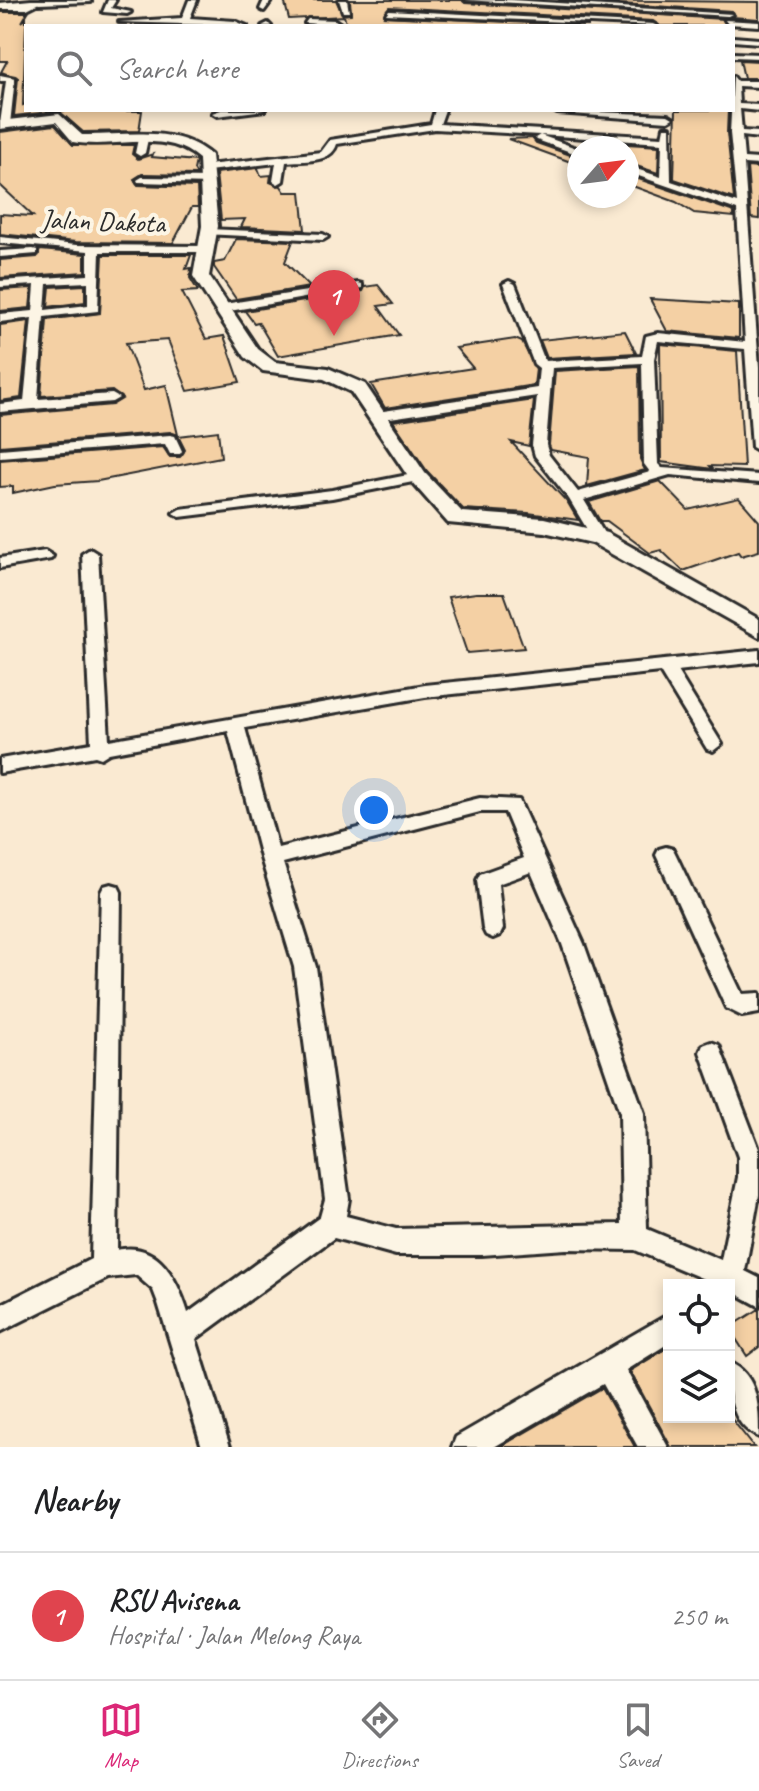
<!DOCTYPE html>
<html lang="en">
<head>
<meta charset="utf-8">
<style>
  body { margin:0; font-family:Caveat,sans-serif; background:#f6f6f6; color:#202124 }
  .controls { position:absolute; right:24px; bottom:24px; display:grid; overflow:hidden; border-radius:0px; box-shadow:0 4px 12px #0003 }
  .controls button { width:72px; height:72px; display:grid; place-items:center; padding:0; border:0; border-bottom:2px solid #e0e0e0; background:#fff; color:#202124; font:40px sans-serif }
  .compass { position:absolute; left:567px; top:136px; width:72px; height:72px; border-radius:50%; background:#fff; box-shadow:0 4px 12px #0003; rotate:62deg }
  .you { position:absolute; left:374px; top:810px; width:28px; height:28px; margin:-20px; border:6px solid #fff; border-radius:50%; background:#1a73e8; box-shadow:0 0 0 12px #1a73e833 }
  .badge { display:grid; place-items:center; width:52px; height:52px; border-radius:50%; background:#db2777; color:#fff; font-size:26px; font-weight:700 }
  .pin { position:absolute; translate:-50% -66px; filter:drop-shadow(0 2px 4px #0008) }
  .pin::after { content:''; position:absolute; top:42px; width:28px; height:24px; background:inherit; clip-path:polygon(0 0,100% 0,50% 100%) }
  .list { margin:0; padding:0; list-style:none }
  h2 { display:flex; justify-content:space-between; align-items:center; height:104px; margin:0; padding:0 32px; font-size:34px }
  h2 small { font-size:26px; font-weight:400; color:#757577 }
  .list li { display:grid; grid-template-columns:52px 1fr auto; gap:24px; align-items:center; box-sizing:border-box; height:128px; padding:0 32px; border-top:2px solid #e0e0e0 }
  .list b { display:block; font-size:30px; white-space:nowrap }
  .list p { margin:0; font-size:26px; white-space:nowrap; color:#757577 }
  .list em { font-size:26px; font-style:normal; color:#757577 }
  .icon { flex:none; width:44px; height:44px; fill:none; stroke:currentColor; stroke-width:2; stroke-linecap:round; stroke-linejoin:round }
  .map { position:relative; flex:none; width:759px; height:1447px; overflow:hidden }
  .search { position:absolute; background:#fff; box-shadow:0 4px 12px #0003; left:24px; right:24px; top:24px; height:88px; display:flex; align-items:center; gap:20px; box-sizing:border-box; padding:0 28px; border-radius:0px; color:#757577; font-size:30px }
  .sheet { height:232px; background:#fff }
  nav { display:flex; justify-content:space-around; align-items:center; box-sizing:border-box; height:112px; border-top:2px solid #e0e0e0; background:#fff; font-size:22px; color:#757577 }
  nav a { display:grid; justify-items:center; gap:4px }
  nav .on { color:#db2777 }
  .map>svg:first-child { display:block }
</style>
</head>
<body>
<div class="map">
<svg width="759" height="1447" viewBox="0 0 759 1447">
  <rect width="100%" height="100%" fill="#faead2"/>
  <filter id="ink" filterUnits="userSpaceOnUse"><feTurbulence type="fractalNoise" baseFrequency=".0125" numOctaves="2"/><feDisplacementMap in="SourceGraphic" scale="16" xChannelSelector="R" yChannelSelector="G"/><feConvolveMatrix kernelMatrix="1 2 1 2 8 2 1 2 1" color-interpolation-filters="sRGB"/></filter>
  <g filter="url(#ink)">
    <path fill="#f4d0a4" stroke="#2b2b2b" stroke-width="2" d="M284,0H336L343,15L351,14L350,0H462L465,3L723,19L726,26H660L653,21L389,7L384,16L589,26H347L344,16L289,19Z
      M558,0L759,2V19L732,17L735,15L732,11Z
      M0,12H28L22,22L26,18V22H38L36,26H26L23,105L26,104V110L142,111L139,131L83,132L59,111L14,116L18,78L1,72L7,61H0Z
      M740,60L759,61V78H744Z
      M676,110H728L727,133L734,199L674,179Z
      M55,125L73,145H134L132,154L138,159L153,154L152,157L196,161L194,170L197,175L142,174L134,179L138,185L197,187L198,207H192L173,243L76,242L0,234V214L33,216L0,185V132Z
      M532,138L536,143L579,158V165L508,139Z
      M627,144L659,146L658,173L627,163Z
      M747,167L759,168V219L751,218Z
      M258,168L261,176L271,175L270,182L281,186L285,192H301L305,230L241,227L245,219L221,220L216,173Z
      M627,175L734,212V217L694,213L676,202L627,184Z
      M236,239L293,241L285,262L310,287L236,299L214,267V263L225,261Z
      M40,250L85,254V272L0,278V260L37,257Z
      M103,255H191L186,269L191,268L190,278L198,291L182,292L206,339L224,336L240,382L188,391L168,340L126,343L144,390L166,385L178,435L170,432L0,446V415L112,405L122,399L112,391L41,396L47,320L100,313Z
      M85,285V302L48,307L50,287Z
      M378,285L393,304L378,306L399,335L278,356L258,322L254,323L245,311L363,291L365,287Z
      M32,288L30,308L0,311V290Z
      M650,299L739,304V338L667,331Z
      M29,321L21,398L0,401V325Z
      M625,331L636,353L547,358L540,340Z
      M515,339L522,342L536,369L534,385L385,408L371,384L473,368L456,348Z
      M660,344L737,351L744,467L710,466L713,469L661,462Z
      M639,366L640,459L645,470L587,486L589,457L551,450L549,445L555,371Z
      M534,400L529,446L511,442L568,503L578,520L528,513L463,509L427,471L393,421Z
      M218,431L221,457L98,481L55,484L13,493V486L0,487V460L163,447L170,457H180L185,450L178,436Z
      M660,481L688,510L739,498L759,521V551L741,556L738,552L683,571L661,550L650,553L607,521H600L589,502Z
      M476,593H504L524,648L467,653L448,597Z
      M759,1309V1347L747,1356L729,1328Z
      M669,1347V1417H730L754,1447H671L630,1371Z
      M602,1388L635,1447H500Z"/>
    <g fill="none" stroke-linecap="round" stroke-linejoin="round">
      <defs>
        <path id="street" d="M38,0H88L91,2L39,4L35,2Z
          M108,0H116L111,8L131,12L127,14L103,12Z
          M189,0H197L190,18L235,21L247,26L119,22L182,18Z
          M264,0H272L264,11L260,9Z
          M339,0H347L349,12H343Z
          M465,0H511L732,14L728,16Z
          M389,10L653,24L657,26L386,14Z
          M308,19L335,20L344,26L305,23Z
          M725,20L759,22V26L728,24Z
          M268,23L271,26H262Z
          M733,37L759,39V43L733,41Z
          M733,53L759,54V58L733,57Z
          M0,75L15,78L10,124L5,127L0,124L6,81H0Z
          M733,76L737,81H759V87L738,86L739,104L759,105V111L740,109L742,131L759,132V138L742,136L744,158L759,159V165L744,164L759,367V451L752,447L745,349L658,341L654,359L658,464L662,468L759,475V483L670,475L584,500L607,538L599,543L594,541L569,499L535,456L532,445L537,396L377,420L370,416L377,412L537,388L539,368L534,364L503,284L509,281L515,284L545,361L642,356L646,336L658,333L745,342L737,210L627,172V166L661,177L662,143L540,135L579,149V155L537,140L535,138L540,135L435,129L337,144C331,164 303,160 286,162L283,181L278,184L273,181L276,163L208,171L203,168L208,165L321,152L330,140L431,124L435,110H445L440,124L662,137L664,127H670L671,181L737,203L730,133ZM642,363L644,464L650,472L578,492L549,455L546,445L552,368Z
          M221,110H265L217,116L212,113Z
          M552,110L668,115L673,118L668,121L557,113Z
          M143,136L148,139L145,153L140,156L135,153L138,139Z
          M142,177L209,178L214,181L209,184L138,182L137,180Z
          M208,229L323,234L328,237L323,240L204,234V230Z
          M0,237L76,245L203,246L209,249L203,252H100L98,311L44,317L38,399L112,394L119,398L112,402L0,412V404L24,401L32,318L0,322V314L33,311L35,285L0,287V281L88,275V251L0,243ZM88,282V305L45,310L47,284Z
          M33,249L37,250V254L0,257V251Z
          M358,283L362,284V288L224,312L218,308L224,304Z
          M170,435L175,436L182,451L180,454H170L165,444L0,457V449Z
          M418,473L425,477L423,480L332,498L180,517L173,513L180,509L332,490Z
          M90,549L98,554L109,740L425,685L759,650V662L677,671L722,744L713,751L707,749L660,672L425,697L245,728L278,848L480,798L519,800L584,944L644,1113L647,1229L721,1260L738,1177V1157L700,1052L703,1045L711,1042L719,1045L759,1149V1195L745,1271L759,1278V1306L733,1292L729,1294V1285H712L711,1282L635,1250L566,1249L482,1255H396L334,1238L196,1339L230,1447H202L158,1303L153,1290L136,1275L108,1278L0,1332V1305L91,1259L101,892L104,886L111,884L118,886L121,892L117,1250C158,1240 178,1280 188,1313L320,1217L325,1199L294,967L261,858L228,731L109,753L101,758L95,756L0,773V759L91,743L82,554ZM480,812H505L524,858L480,874L477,880L483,929L486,935L493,938L500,935L503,929L498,884L531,872L562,944L620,1113L622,1224L396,1229L346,1216L349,1199L316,967L283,863Z
          M45,551L53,556L51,559L0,568V558Z
          M666,847L673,849L676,855L742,994L759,993V1013L742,1016L726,1008L656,855L659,849Z
          M669,1314V1343L626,1370L668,1447H638L603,1384L494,1447H452L456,1437Z
          M729,1362C759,1375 759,1409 759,1437C729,1425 729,1390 729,1362Z"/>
        <path id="secondary" d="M31,0H45L27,9H0V3Z
          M59,114L82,135C125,136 175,124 211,155L218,226L209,276L258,349L275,362L328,368L365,384L425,473L462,512L544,518L607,533L759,619V637L592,543L544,532L448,523L411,481L351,392L324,379L263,371L245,357L193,276L202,226L199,159C164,128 115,150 73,142L56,122L0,129V121Z"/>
      </defs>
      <use href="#street" stroke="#2b2b2b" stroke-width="6"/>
      <use href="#secondary" stroke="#2b2b2b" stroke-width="6"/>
      <use href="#street" fill="#fcf5e5" fill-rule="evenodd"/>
      <use href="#secondary" fill="#fcf5e5" fill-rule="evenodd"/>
    </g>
  </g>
  <g text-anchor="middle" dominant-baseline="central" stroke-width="8" stroke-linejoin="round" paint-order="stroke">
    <g font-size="28" fill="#2b2b2b" stroke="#fcf5e5">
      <text transform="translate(103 221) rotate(2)">Jalan Dakota</text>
    </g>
  </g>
</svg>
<div class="controls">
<button><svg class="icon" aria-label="locate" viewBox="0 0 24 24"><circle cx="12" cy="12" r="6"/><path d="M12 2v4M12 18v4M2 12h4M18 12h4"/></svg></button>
<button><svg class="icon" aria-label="layers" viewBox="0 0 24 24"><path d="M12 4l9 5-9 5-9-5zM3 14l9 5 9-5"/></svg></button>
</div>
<svg class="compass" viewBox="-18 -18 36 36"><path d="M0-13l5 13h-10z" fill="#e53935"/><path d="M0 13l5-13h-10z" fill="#757577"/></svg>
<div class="you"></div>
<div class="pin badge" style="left:334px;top:336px;background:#e0444e">1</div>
<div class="search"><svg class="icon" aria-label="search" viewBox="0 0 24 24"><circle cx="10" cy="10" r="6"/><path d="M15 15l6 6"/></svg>Search here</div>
</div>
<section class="sheet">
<h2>Nearby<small></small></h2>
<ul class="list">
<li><span class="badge" style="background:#e0444e">1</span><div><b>RSU Avisena</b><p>Hospital · Jalan Melong Raya</p></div><em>250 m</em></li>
</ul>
</section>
<nav>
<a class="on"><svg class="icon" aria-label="map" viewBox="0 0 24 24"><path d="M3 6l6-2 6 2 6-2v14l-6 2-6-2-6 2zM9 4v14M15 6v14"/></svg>Map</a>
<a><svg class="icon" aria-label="directions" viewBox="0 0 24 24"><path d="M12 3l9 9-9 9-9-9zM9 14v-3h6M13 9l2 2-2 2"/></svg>Directions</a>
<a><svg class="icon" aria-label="saved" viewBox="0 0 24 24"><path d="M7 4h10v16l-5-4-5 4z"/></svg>Saved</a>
</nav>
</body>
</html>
